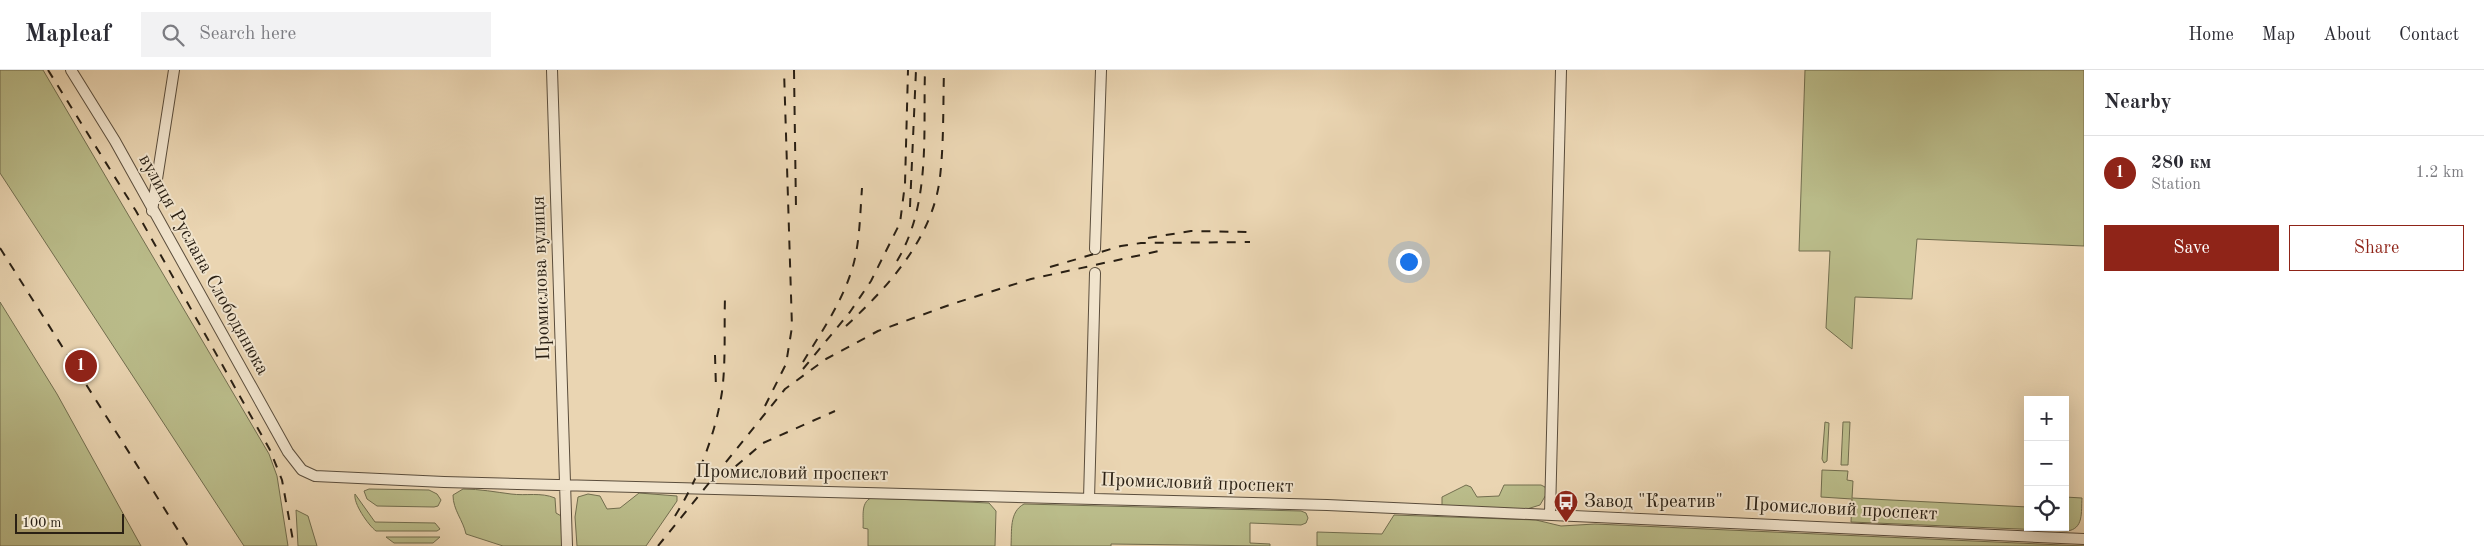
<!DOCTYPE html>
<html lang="en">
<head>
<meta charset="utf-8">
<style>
  body { margin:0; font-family:"Old Standard TT",serif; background:#f2f2f3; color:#2b2b33 }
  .controls { position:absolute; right:15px; bottom:15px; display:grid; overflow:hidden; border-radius:0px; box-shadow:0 5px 20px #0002 }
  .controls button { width:45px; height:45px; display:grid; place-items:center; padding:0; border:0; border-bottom:1px solid #e1e1e2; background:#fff; color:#2b2b33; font:25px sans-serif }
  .scale { position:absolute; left:15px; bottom:12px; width:109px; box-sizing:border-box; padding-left:5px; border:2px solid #2a2014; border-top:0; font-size:14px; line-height:18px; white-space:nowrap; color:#2a2014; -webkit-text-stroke:4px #f1e4cd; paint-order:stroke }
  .you { position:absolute; left:1408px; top:191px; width:18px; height:18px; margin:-12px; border:4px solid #fff; border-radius:50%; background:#1a73e8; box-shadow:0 0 0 8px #1a73e833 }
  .badge { display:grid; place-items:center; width:32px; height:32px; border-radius:50%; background:#8f2418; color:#fff; font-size:16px; font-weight:700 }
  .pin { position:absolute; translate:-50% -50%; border:2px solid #fff; box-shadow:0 1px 5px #0006 }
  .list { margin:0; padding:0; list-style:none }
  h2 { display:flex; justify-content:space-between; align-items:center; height:65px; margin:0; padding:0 20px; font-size:21px }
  h2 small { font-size:16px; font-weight:400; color:#7c7c81 }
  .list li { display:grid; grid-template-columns:32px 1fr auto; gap:15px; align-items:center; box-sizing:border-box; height:75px; padding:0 20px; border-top:1px solid #e1e1e2 }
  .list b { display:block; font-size:19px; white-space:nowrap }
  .list p { margin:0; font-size:16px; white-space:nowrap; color:#7c7c81 }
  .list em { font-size:16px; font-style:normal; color:#7c7c81 }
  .actions { display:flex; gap:10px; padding:15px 20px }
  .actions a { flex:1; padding:11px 0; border:1px solid #8f2418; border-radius:0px; text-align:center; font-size:18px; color:#8f2418 }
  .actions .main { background:#8f2418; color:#fff }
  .icon { flex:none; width:28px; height:28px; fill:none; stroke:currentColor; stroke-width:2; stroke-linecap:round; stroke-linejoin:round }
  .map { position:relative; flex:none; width:2084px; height:476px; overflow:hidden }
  header { display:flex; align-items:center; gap:30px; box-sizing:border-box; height:70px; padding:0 25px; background:#fff; border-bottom:1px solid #e1e1e2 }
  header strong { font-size:24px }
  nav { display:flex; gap:28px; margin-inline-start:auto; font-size:18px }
  .search { width:350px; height:45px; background:#f2f2f3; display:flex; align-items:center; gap:12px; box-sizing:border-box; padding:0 18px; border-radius:0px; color:#7c7c81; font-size:19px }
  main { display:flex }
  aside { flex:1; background:#fff }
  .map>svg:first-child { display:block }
</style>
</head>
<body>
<header>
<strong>Mapleaf</strong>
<div class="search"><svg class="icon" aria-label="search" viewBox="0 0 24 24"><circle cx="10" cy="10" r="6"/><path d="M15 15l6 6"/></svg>Search here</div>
<nav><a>Home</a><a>Map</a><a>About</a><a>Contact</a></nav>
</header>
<main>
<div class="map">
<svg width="2084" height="476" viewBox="0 0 2084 476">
  <rect width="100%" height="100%" fill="#ead5b2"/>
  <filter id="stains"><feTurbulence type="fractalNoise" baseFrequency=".004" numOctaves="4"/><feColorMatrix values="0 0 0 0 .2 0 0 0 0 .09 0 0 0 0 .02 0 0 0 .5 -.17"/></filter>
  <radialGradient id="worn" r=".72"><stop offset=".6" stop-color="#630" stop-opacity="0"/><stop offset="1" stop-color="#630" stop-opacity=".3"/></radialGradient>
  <path fill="#babc8a" stroke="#726e4f" d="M0,0H43L269,384L277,406L288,476H244L0,103Z
    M1805,0H2084V176L1917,169L1912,229L1855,227L1852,279L1826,258L1830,181H1799Z
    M0,232L57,324L141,476H0Z
    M1825,352L1829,353L1827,391L1824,393L1822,389Z
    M1843,352H1850L1848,395H1841Z
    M1822,400L1848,401L1847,410L1853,411L1852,428L2028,437V457H2065V427L2082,428C2081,442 2084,459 2067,461L1851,452L1852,429L1821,427Z
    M1466,415L1471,417L1477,427L1499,426L1504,415H1541L1545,417L1547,423L1540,435L1527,439L1442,436V427Z
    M369,419L429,420L437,424L441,430L438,436L434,437L377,436L367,429L364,421Z
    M463,419C480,419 495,422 511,424C526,426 541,422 555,428L556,443L563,447V476H503L466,464C463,450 453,440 453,425Z
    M639,423L677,426V431L646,476H577L575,447L578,427L588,424L600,426L607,439L620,438Z
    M355,424L375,452L435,453L440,459L437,461H376C368,455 353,433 355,424Z
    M871,428L989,433L996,441L995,476H868V459L863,458C864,448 860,433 871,428Z
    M1024,434L1301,441L1306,443L1308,448L1306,453L1301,455L1250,453V473L1270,474V476L1111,474V476H1011C1012,461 1009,442 1024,434Z
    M296,440L308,446L317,476H298Z
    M1394,445L1536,450L1561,456L1595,454L2084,476H1317V462L1382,464Z
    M386,467H440L433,473H394Z"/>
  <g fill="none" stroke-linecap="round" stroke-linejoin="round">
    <defs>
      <path id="minor" d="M71,0L115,71L288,382L302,400L315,406L444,412L1327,435L2084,469
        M552,0L567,476
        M152,141L174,0
        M1095,179L1101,0
        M1089,429L1095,203
        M1550,444L1561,0"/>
    </defs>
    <use href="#minor" stroke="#5a4d3c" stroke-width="12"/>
    <use href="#minor" stroke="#f1e4cd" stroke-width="10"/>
    <path stroke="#2a2014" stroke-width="2" stroke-dasharray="9 9" stroke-linecap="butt" d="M48,0L136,141L270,380L282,410L294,476
      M794,0L796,139
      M910,137L916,0
      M1148,168L1191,161L1250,162
      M0,178L188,476
      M897,191C931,134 923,64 925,0
      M1050,197L1121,176L1141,173L1250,172
      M846,256C888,217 933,168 940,107C944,72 943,35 944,0
      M715,285L716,318
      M803,292C822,261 843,231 853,196C860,171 860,144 862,118
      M803,299L850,242L871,211L900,153L905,114L908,0
      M765,336L786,294L792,257L784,0
      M722,408L763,373L835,341
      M675,446C698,409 715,366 722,322C726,291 724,258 725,227
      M658,476L785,319L826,289L878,261L952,234L1031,209L1159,181"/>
  </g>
  <defs>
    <symbol id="bus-pin" viewBox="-11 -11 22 30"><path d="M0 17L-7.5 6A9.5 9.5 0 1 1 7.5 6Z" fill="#8f2418" stroke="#f1e4cd"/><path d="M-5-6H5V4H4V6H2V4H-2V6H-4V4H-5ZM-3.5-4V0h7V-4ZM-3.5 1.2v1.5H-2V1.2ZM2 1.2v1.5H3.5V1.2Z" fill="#fff"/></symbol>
  </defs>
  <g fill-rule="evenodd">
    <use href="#bus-pin" x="1552" y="418" width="28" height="38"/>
  </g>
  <g text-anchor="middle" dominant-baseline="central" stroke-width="4" stroke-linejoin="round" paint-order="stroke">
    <g font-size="19" fill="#2a2014" stroke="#f1e4cd">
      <text transform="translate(203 195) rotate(61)">вулиця Руслана Слободянюка</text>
      <text transform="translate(542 208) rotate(-92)">Промислова вулиця</text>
      <text transform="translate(792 404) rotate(1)">Промисловий проспект</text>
      <text transform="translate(1197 414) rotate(2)">Промисловий проспект</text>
      <text transform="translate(1841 440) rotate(3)">Промисловий проспект</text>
    </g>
    <g font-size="19" fill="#2a2014" stroke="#f1e4cd" text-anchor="start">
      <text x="1584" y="432">Завод "Креатив"</text>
    </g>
  </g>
  <rect width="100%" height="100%" filter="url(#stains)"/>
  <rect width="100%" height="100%" fill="url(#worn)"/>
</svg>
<div class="controls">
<button>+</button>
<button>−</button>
<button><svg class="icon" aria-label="locate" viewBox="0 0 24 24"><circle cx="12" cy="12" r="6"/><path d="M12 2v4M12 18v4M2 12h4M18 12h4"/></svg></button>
</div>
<div class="scale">100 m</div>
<div class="you"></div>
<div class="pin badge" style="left:81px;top:296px">1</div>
</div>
<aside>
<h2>Nearby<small></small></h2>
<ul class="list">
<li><span class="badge">1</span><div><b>280 км</b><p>Station</p></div><em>1.2 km</em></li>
</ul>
<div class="actions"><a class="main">Save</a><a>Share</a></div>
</aside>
</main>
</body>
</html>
